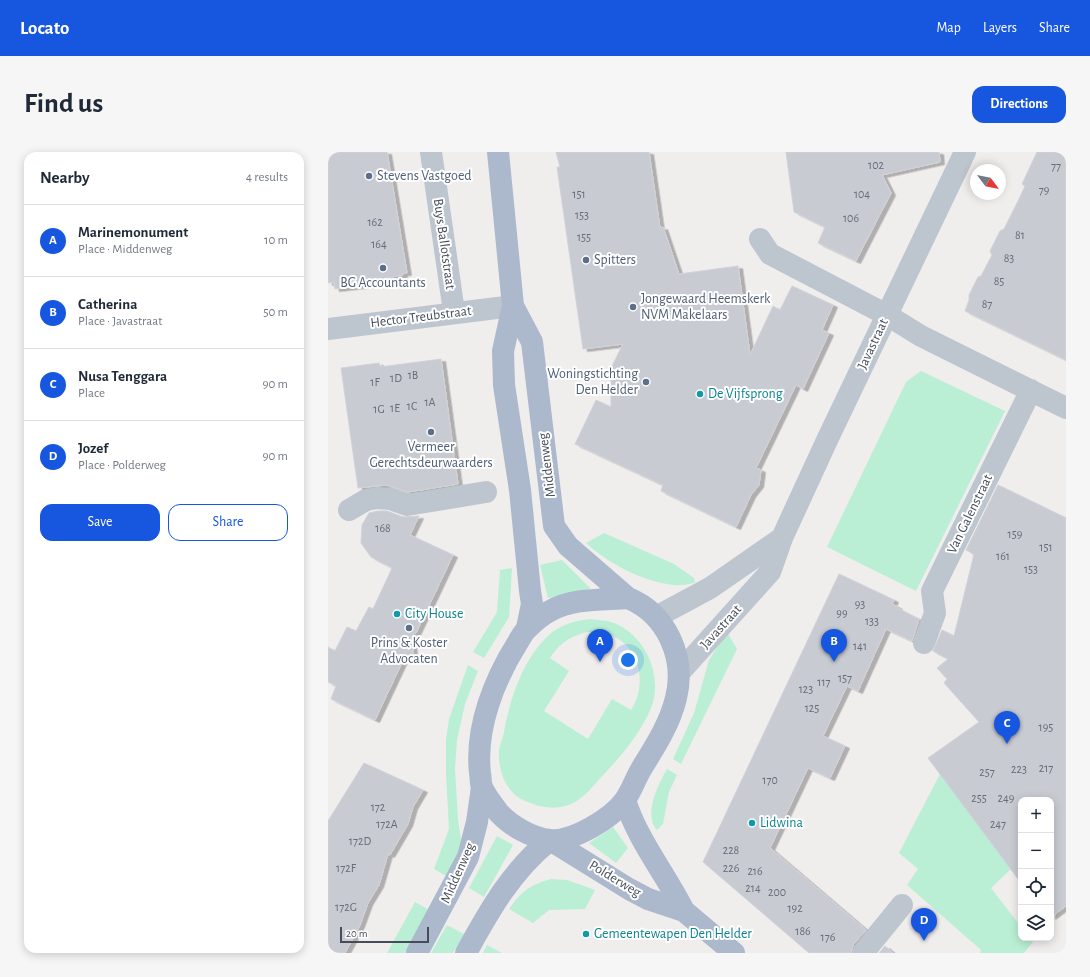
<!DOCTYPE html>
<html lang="en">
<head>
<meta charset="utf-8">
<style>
  body { margin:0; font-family:"Alegreya Sans",sans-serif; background:#f6f6f7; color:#1f2937 }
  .controls { position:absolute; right:12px; bottom:12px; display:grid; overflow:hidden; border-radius:8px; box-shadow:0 2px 10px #0003 }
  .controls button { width:36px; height:36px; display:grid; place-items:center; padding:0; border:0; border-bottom:1px solid #e0e1e3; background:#fff; color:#1f2937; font:20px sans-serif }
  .compass { position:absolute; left:642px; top:12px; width:36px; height:36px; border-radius:50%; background:#fff; box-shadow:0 2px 10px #0003; rotate:122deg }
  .scale { position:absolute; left:12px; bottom:10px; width:89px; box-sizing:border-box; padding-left:4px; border:2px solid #454d5a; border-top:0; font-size:11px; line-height:14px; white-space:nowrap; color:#454d5a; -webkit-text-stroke:3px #fff; paint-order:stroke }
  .you { position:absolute; left:300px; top:508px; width:14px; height:14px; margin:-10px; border:3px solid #fff; border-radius:50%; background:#1a73e8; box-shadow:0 0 0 6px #1a73e833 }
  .badge { display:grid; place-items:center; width:26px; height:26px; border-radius:50%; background:#1756df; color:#fff; font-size:13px; font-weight:700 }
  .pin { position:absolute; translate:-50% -33px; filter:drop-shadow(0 1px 2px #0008) }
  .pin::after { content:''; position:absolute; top:21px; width:14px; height:12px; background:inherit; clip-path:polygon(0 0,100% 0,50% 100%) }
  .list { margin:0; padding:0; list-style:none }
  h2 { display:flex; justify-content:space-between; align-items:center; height:52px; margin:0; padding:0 16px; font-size:17px }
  h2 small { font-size:13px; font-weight:400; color:#747a83 }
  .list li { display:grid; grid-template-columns:26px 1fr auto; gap:12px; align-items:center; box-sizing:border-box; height:72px; padding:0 16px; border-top:1px solid #e0e1e3 }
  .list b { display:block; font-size:15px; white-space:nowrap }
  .list p { margin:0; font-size:13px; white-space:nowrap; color:#747a83 }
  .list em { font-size:13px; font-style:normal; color:#747a83 }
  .actions { display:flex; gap:8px; padding:12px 16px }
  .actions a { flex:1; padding:9px 0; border:1px solid #1756df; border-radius:12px; text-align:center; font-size:14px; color:#1756df }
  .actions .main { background:#1756df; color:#fff }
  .icon { flex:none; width:22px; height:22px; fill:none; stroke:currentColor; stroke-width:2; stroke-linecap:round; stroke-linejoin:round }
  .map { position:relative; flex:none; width:738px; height:801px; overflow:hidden; border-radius:12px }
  header { display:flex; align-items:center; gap:24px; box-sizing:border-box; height:56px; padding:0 20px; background:#1756df; color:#fff }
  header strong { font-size:19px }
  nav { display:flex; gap:22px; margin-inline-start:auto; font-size:14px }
  .intro { display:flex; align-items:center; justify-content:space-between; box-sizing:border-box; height:96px; padding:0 24px }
  h1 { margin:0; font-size:28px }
  .button { padding:10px 18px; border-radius:12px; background:#1756df; color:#fff; font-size:14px; font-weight:700 }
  main { display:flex; gap:24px; padding:0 24px }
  aside { flex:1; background:#fff; border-radius:12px; box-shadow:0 2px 10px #0003 }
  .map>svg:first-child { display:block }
</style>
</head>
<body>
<header>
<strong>Locato</strong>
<nav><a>Map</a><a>Layers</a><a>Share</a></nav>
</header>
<div class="intro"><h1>Find us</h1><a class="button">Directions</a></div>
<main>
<aside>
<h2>Nearby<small>4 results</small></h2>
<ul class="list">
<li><span class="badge">A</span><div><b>Marinemonument</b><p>Place · Middenweg</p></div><em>10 m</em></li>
<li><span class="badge">B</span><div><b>Catherina</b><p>Place · Javastraat</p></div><em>50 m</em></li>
<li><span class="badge">C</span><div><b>Nusa Tenggara</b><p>Place</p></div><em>90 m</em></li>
<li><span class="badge">D</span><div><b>Jozef</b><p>Place · Polderweg</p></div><em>90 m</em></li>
</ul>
<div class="actions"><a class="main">Save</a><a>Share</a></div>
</aside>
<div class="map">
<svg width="738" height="801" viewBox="0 0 738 801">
  <defs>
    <filter id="shadow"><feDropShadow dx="4.5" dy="2.5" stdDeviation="0" flood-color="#0004"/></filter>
  </defs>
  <rect width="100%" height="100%" fill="#f0eded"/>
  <path fill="#baefd5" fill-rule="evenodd" d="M593,219L677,259L588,439L499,395L578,230Z
    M276,381L346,412L366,426L367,431C360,432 352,434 345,433C314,429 281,412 258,391Z
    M234,408L263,437L220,446L212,413Z
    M184,416L181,465L156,506L145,500L169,460L172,418Z
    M262,467C269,468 276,468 283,470C317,481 336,524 323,556C313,580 295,602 278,620C266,632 256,648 240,653C223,659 208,654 193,647C177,638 170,617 171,600C171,593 175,586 176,580C182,546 195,507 221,483C233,472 247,469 262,467ZM259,480C264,480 270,480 275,481C311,488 321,530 303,558L284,547L260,587L216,559L241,519L222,506C232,491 241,485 259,480Z
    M399,480L409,497L353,612L345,607L366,561L381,508Z
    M140,513L150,519L137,552L129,588L127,616L130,667L134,694L120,725L106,717L121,677L118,622V588L121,567Z
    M339,617L349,623L341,640L335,672L329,678C315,662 330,633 339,617Z
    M612,622L683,717L663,736L693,775V786H701L705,790L696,801H652L653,798L579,733L590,717L571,701Z
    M285,675L300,696L288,711L261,691Z
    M169,684L185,693L156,745L141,736Z
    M223,727L239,728L267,738L257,757L221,758L205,771L181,757C194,739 201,733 223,727Z
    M87,750L103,759L79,801H59Z
    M119,773L136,782L125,801H103Z
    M159,793L174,801H155Z"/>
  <path fill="#c9cbd3" stroke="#d1d2d9" filter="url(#shadow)" d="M0,0H59L79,121H75V123L57,126V131L7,137L6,130L0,131Z
    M228,0H321L332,76L335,75L351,122L410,114L422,203L445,154L452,158L464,134L505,153L494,178L501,181L475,237L468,233L428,316L433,318L431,333L423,343L408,375L333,339L335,333L247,292L268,248L283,255V216L295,192L255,197L229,15H232Z
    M458,0H611L612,10L554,23L563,41L528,109L490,91L497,75L466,60Z
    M709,0H738V208L637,159L641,148V143L650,125L653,124L664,103L662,99L672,79L676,77L692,45L697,34L694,32Z
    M113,207L130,332L80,340L58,333L30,336L13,216L51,211L52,215Z
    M670,333L738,366V754L723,765V648H693V731L600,606L651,570L616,531L619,527L609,516L620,507L605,499L614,478L626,484L646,402L638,398Z
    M50,359H59L75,365L91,364L82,383L125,403L88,481L83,483L86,508L77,504L47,568L3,547L8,534L0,530V495L7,499L19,475L28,479L41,455L45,457L64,416L43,405L33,391L34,373L41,361Z
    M511,422L566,448L564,452L570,455L569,456L591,467L584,489L558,477L530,539L519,534L495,584L517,594L502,626L480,616L442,696L538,778L525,793L523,801H481L375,710Z
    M36,611L95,638L85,655L80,672L62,703L60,702L51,733L40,751L32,773L17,801H0V669Z
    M557,794L565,801H551Z"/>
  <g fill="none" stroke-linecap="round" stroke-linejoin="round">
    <path stroke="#bdc5cf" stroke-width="22" d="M103,0L126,160
      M432,87L442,102L559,163L593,184L738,256
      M0,177L185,154
      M21,358L38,348L49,346L62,347L79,353L158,340
      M328,465L382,436L454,386
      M596,491L607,461L604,439L703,238
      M351,521L442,420L454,386L500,286L637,0
      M535,801L574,753"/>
    <path stroke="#acb8cc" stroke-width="22" d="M170,0L185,154L175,199L176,233L192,338L202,439L204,452L199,476
      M185,154L204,190L226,374L240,394L300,446
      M300,446C339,462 358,506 348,546C342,571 328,593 315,614C308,625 304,638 297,648C284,666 245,690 222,688C204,686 183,674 171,661C166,654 157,643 154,635C152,631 153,625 152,621C147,576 166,528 190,490C193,485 196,479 200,476C206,470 214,463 222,459C245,446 274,448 300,446Z
      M297,648C310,689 337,721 356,759
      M222,688L301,737L320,747L356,759L406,801
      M89,801L140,705L149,670L154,635
      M138,801C161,759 184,718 222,688"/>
  </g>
  <g fill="#5c6f8a" stroke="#fff" stroke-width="1.5">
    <circle cx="41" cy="24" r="4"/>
    <circle cx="258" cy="108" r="4"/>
    <circle cx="55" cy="116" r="4"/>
    <circle cx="305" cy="155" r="4"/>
    <circle cx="318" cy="230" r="4"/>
    <circle cx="103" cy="280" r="4"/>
    <circle cx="81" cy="476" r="4"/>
  </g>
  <g fill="#0f9aa8" stroke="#fff" stroke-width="1.5">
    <circle cx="372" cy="242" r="4"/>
    <circle cx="69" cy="462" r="4"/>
    <circle cx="424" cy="671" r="4"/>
    <circle cx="258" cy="782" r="4"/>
  </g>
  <g text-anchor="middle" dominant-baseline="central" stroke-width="4" stroke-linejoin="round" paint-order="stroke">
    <g font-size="12" fill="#666c78">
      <text x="548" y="13">102</text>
      <text x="728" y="14">77</text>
      <text x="716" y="38">79</text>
      <text x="251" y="42">151</text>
      <text x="534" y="42">104</text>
      <text x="254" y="63">153</text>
      <text x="523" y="66">106</text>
      <text x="47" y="70">162</text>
      <text x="692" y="83">81</text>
      <text x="256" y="85">155</text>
      <text x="51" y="92">164</text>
      <text x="681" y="106">83</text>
      <text x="671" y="129">85</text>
      <text x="659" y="152">87</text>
      <text x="85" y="223">1B</text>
      <text x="68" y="226">1D</text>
      <text x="47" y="230">1F</text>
      <text x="102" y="250">1A</text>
      <text x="84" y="254">1C</text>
      <text x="67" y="256">1E</text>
      <text x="51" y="257">1G</text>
      <text x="55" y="376">168</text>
      <text x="687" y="382">159</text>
      <text x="718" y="395">151</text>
      <text x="675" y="404">161</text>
      <text x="703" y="417">153</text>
      <text x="532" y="452">93</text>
      <text x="514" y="461">99</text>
      <text x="544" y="469">133</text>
      <text x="532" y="494">141</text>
      <text x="517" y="526">157</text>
      <text x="496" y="530">117</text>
      <text x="478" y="537">123</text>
      <text x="484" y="556">125</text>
      <text x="718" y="575">195</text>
      <text x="718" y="616">217</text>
      <text x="691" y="617">223</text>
      <text x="659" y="620">257</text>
      <text x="442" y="628">170</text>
      <text x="651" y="646">255</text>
      <text x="678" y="646">249</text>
      <text x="50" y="655">172</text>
      <text x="59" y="672">172A</text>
      <text x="670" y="672">247</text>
      <text x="32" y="689">172D</text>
      <text x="403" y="698">228</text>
      <text x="18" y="716">172F</text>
      <text x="403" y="716">226</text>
      <text x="427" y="719">216</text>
      <text x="425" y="736">214</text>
      <text x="449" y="740">200</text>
      <text x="18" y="755">172G</text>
      <text x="467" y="756">192</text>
      <text x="475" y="779">186</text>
      <text x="500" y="785">176</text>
    </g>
    <g font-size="14" fill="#4e5e75" stroke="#fff" text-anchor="start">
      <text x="49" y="24">Stevens Vastgoed</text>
      <text x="266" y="108">Spitters</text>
      <text x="55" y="131" text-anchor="middle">BG Accountants</text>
      <text x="313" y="147">Jongewaard Heemskerk<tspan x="313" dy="16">NVM Makelaars</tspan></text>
      <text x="310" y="222" text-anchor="end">Woningstichting<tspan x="310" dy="16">Den Helder</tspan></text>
      <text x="103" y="295" text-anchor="middle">Vermeer<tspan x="103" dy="16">Gerechtsdeurwaarders</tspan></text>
      <text x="81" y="491" text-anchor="middle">Prins &amp; Koster<tspan x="81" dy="16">Advocaten</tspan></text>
    </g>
    <g font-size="14" fill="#454d5a" stroke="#fff">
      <text transform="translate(116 92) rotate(82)">Buys Ballotstraat</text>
      <text transform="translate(93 165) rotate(-7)">Hector Treubstraat</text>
      <text transform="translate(545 192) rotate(-65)">Javastraat</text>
      <text transform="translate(219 313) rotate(-97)">Middenweg</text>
      <text transform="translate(642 362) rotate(-64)">Van Galenstraat</text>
      <text transform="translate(393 475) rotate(-48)">Javastraat</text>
      <text transform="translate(130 721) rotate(-66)">Middenweg</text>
      <text transform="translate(287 727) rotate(31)">Polderweg</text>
    </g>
    <g font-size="14" fill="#0d838f" stroke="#fff" text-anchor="start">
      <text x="380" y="242">De Vijfsprong</text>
      <text x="77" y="462">City House</text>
      <text x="432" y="671">Lidwina</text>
      <text x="266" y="782">Gemeentewapen Den Helder</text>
    </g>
  </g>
</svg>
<div class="controls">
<button>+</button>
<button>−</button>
<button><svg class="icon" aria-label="locate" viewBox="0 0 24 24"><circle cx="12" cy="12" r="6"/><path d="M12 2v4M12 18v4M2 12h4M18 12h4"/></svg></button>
<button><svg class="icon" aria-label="layers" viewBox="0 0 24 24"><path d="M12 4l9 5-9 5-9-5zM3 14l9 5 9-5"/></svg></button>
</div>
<svg class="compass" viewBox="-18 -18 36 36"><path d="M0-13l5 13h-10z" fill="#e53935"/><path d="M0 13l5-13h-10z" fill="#747a83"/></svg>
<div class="scale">20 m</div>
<div class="you"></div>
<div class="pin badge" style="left:272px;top:510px">A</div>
<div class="pin badge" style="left:506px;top:510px">B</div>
<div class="pin badge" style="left:679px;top:592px">C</div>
<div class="pin badge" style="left:596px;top:789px">D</div>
</div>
</main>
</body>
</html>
